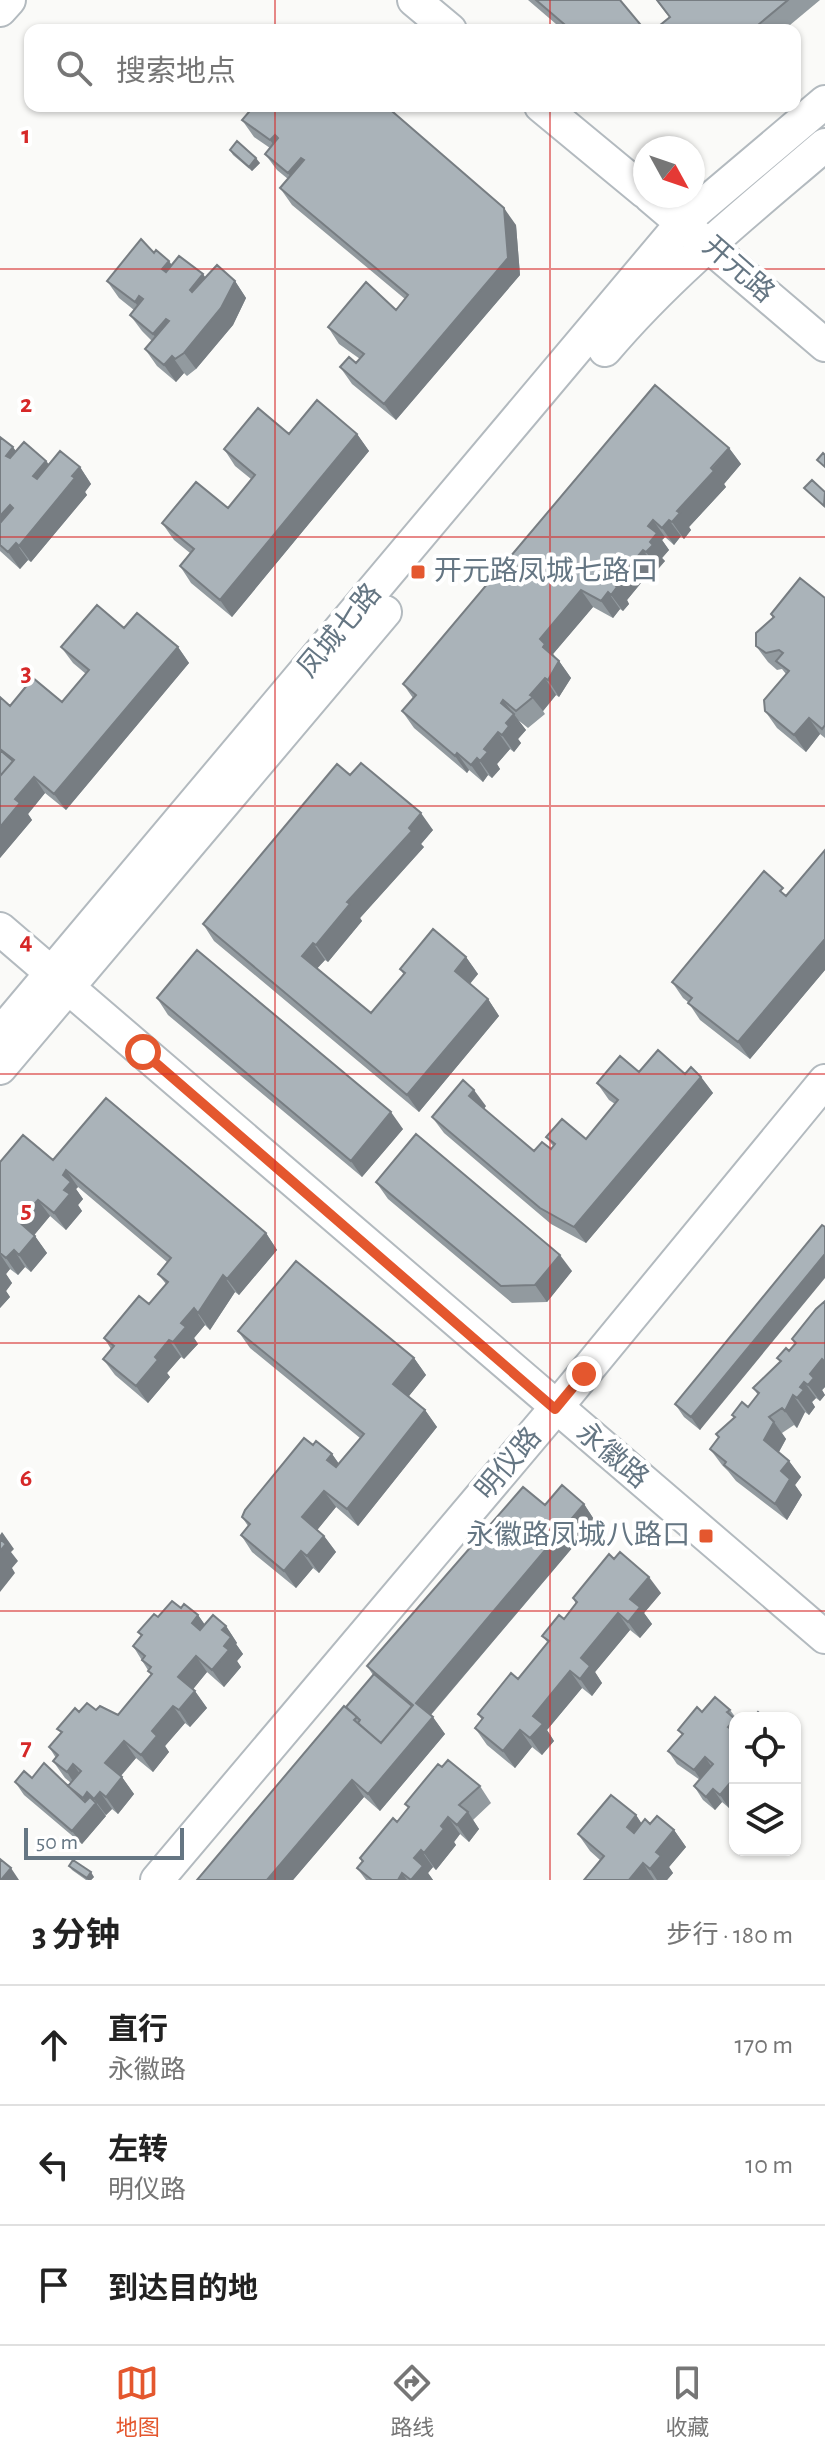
<!DOCTYPE html>
<html lang="zh">
<head>
<meta charset="utf-8">
<style>
  body { margin:0; font-family:"Alegreya Sans","Noto Sans SC",sans-serif; background:#f6f6f6; color:#222 }
  .controls { position:absolute; right:24px; bottom:24px; display:grid; overflow:hidden; border-radius:16px; box-shadow:0 2px 6px #0004 }
  .controls button { width:72px; height:72px; display:grid; place-items:center; padding:0; border:0; border-bottom:2px solid #e0e0e0; background:#fff; color:#222; font:40px sans-serif }
  .compass { position:absolute; left:633px; top:136px; width:72px; height:72px; border-radius:50%; background:#fff; box-shadow:0 2px 6px #0004; rotate:130deg }
  .scale { position:absolute; left:24px; bottom:20px; width:160px; box-sizing:border-box; padding-left:8px; border:4px solid #657683; border-top:0; font-size:22px; line-height:28px; white-space:nowrap; color:#657683; -webkit-text-stroke:6px #fff; paint-order:stroke }
  .stop { position:absolute; width:24px; height:24px; margin:-18px; border:6px solid #e4572e; border-radius:50%; background:#fff }
  .stop.end { background:#e4572e; border-color:#fff; box-shadow:0 2px 8px #0008 }
  .list { margin:0; padding:0; list-style:none }
  h2 { display:flex; justify-content:space-between; align-items:center; height:104px; margin:0; padding:0 32px; font-size:34px }
  h2 small { font-size:26px; font-weight:400; color:#767676 }
  .list li { display:grid; grid-template-columns:52px 1fr auto; gap:24px; align-items:center; box-sizing:border-box; height:120px; padding:0 32px; border-top:2px solid #e0e0e0 }
  .list b { display:block; font-size:30px; white-space:nowrap }
  .list p { margin:0; font-size:26px; white-space:nowrap; color:#767676 }
  .list em { font-size:26px; font-style:normal; color:#767676 }
  .icon { flex:none; width:44px; height:44px; fill:none; stroke:currentColor; stroke-width:2; stroke-linecap:round; stroke-linejoin:round }
  .map { position:relative; flex:none; width:825px; height:1880px; overflow:hidden }
  .search { position:absolute; background:#fff; box-shadow:0 2px 6px #0004; left:24px; right:24px; top:24px; height:88px; display:flex; align-items:center; gap:20px; box-sizing:border-box; padding:0 28px; border-radius:16px; color:#767676; font-size:30px }
  .sheet { height:464px; background:#fff }
  nav { display:flex; justify-content:space-around; align-items:center; box-sizing:border-box; height:112px; border-top:2px solid #e0e0e0; background:#fff; font-size:22px; color:#767676 }
  nav a { display:grid; justify-items:center; gap:4px }
  nav .on { color:#e4572e }
  .map>svg:first-child { display:block }
</style>
</head>
<body>
<div class="map">
<svg width="825" height="1880" viewBox="0 0 825 1880">
  <rect width="100%" height="100%" fill="#fafaf8"/>
  <g fill="none" stroke-linecap="round" stroke-linejoin="round">
    <defs>
      <path id="secondary" d="M414,0L450,30
        M0,10L9,0
        M541,106L645,192
        M650,196L825,345
        M605,350C670,273 749,210 825,145
        M0,929L825,1637
        M0,1034L682,223L825,102
        M0,1068L385,612
        M157,1880L555,1409L825,1081"/>
    </defs>
    <use href="#secondary" stroke="#b3babf" stroke-width="36"/>
    <use href="#secondary" stroke="#fff" stroke-width="32"/>
  </g>
  <path fill="#929a9f" d="M528,0H620L645,30H563Z
    M656,0H820L784,30H654L669,17Z
    M242,120L516,225L520,275L396,420L352,384L340,367L356,363L360,359L339,344L328,327L396,310L405,299L292,205L280,188L288,179L277,170L265,154L270,148L254,137Z
    M230,150L260,163L252,171L233,155Z
    M154,253L172,265L203,274L205,278L235,281L246,298L233,325L196,369L187,376L184,373L176,382L157,366L145,349L152,341L142,331L130,315L134,310L119,298L107,281Z
    M289,434H357L369,451L232,617L191,583L180,566L190,553L174,540L162,523L228,508L251,479L235,466L224,449Z
    M0,437L16,451L46,461L49,464L80,467L91,484L85,492L87,495L31,562L28,560L20,569L0,551Z
    M729,448L741,464L724,484L726,487L689,527L691,530L684,539L681,536L674,545L665,537L662,540L669,550L662,558L665,561L658,569L655,566L627,600L629,604L623,611L620,609L613,618L593,607L553,654L559,661L571,678L559,697L556,695L543,711L545,714L528,728L518,720L526,730L518,739L521,743L514,752L510,749L497,764L500,769L492,778L488,775L483,782L469,770L467,773L414,728L402,711L413,698L403,684Z
    M825,598V738L820,734L806,752L777,728L765,711L786,674L782,669L777,670L768,662L756,646L773,618L771,614Z
    M124,628L178,647L189,663L66,810L45,793L28,814L32,820L0,858L10,706L62,702L86,674L73,663L61,647Z
    M350,775L433,830L421,844L424,847L360,918L362,921L328,962L325,960L317,968L371,1013L404,975L400,969L466,957L478,974L470,984L488,999L499,1016L419,1112L214,941L203,924Z
    M825,850V970L750,1059L700,1020L688,1002L683,998L672,982L788,894Z
    M157,998L403,1129L362,1177L168,1015Z
    M639,1072L685,1074L701,1077L713,1093L586,1243L551,1224L444,1133L432,1117L486,1106L484,1109L534,1151L551,1149L553,1146L546,1137L586,1139L615,1104L609,1100L597,1083Z
    M53,1160L266,1233L277,1250L239,1295L235,1292L210,1330L205,1325L194,1338L198,1344L184,1359L181,1357L167,1373L170,1377L148,1403L115,1375L103,1359L111,1349L104,1338L149,1304L166,1284L158,1274L167,1262L78,1187L76,1189L83,1199L78,1205L82,1211L66,1230L50,1216L34,1235L47,1253L31,1272L25,1267L18,1275L10,1269L6,1274L12,1283L6,1291L10,1297L0,1308V1162Z
    M376,1182L572,1271L547,1302L512,1303L388,1199Z
    M825,1227L700,1430L684,1417L675,1404Z
    M825,1301V1387L822,1390L825,1395L820,1401L816,1398L812,1402L815,1407L809,1415L805,1412L797,1428L794,1425L782,1433L786,1439L779,1452L789,1461L801,1477L795,1485L802,1495L787,1520L736,1481L728,1471L722,1465L710,1449L719,1438L716,1434L734,1418L732,1415L748,1407L758,1395L753,1388L780,1362L777,1358L789,1351L795,1344L792,1339Z
    M238,1331L414,1358L426,1375L408,1397L425,1410L437,1427L358,1526L336,1507L317,1530L324,1536L336,1552L319,1573L313,1568L296,1588L252,1552L241,1535L248,1526L242,1517L313,1445L332,1454L339,1464L360,1438L250,1348Z
    M584,1504L595,1521L431,1715L445,1734L380,1811L364,1797L293,1880H197L373,1675L367,1666L545,1505Z
    M661,1593L644,1613L652,1624L640,1638L630,1630L595,1672L602,1683L592,1696L582,1688L547,1730L554,1741L542,1755L532,1747L515,1768L487,1745L475,1728L482,1720L478,1714L518,1679L548,1643L542,1636L564,1619L576,1604L573,1598Z
    M181,1608L198,1615L205,1625L226,1626L237,1643L236,1644L243,1654L237,1661L241,1667L224,1687L207,1672L193,1689L207,1708L190,1727L185,1723L165,1746L169,1752L153,1772L136,1758L121,1776L134,1794L118,1814L112,1809L106,1815L104,1814L106,1816L82,1844L24,1795L15,1782L32,1778L70,1788L71,1783L65,1778L53,1761L56,1758L49,1747L61,1733L57,1729L79,1712L96,1710L118,1715L151,1675L133,1646L141,1636L138,1632L158,1617Z
    M730,1710L736,1718L735,1801L729,1808L722,1802L715,1810L703,1800L694,1786L700,1780L677,1764L668,1751L682,1735L678,1730L702,1712Z
    M442,1767L480,1786L491,1803L473,1820L479,1829L469,1842L460,1834L454,1842L456,1845L436,1870L433,1867L428,1873L433,1880H366L357,1868L362,1862L360,1858L397,1822L408,1808L405,1804Z
    M636,1815L642,1824H650L674,1830L686,1847L669,1867L673,1873L667,1880H584L600,1860L590,1851L578,1834Z
    M69,1866L94,1877L91,1880H86L72,1870Z"/>
  <path fill="#777d82" d="M275,135L286,152L282,157L270,140Z
    M256,158L260,163L252,171L249,167Z
    M301,158L313,174L300,190L288,173Z
    M504,208L516,225L520,275L396,420L384,404Z
    M169,261L181,278L174,286L162,269Z
    M203,274L215,291L202,307L190,290Z
    M235,281L246,298L233,325L196,369L184,353Z
    M139,296L151,313L146,319L135,302Z
    M166,319L177,336L165,351L153,334Z
    M172,356L184,373L176,382L164,365Z
    M357,434L369,451L232,617L220,600Z
    M13,447L25,464L18,472L6,456Z
    M729,448L741,464L724,484L726,487L689,527L691,530L684,539L672,522L677,511Z
    M46,461L58,478L45,493L33,476Z
    M80,467L91,484L85,492L87,495L31,562L19,546Z
    M10,505L21,522L0,525V516Z
    M653,520L665,537L662,540L669,550L662,558L665,561L658,569L646,552L650,542L648,526Z
    M669,520L681,536L674,545L662,528Z
    M16,543L28,560L20,569L8,552Z
    M643,550L655,566L627,600L629,604L623,611L611,595L614,584Z
    M581,590L593,607L553,654L557,661L543,647L540,639Z
    M608,592L620,609L613,618L601,601Z
    M178,647L189,663L66,810L54,794Z
    M559,661L571,678L559,697L548,680Z
    M545,678L556,695L543,711L530,695Z
    M503,700L526,730L518,739L521,743L514,752L502,735L506,723L501,703Z
    M809,718L820,734L806,752L794,735Z
    M498,732L510,749L497,764L500,769L492,778L480,761L484,749Z
    M457,753L469,770L467,773L455,756Z
    M477,758L488,775L483,782L471,765Z
    M34,777L45,793L28,814L32,820L0,858V827L15,799Z
    M421,813L433,830L421,844L424,847L360,918L362,921L328,962L316,945L347,902Z
    M825,939V970L750,1059L738,1042Z
    M313,943L325,960L314,972L302,956Z
    M466,957L478,974L466,988L455,971Z
    M488,999L499,1016L419,1112L407,1095Z
    M701,1077L713,1093L586,1243L574,1227Z
    M474,1090L486,1106L480,1113L469,1096Z
    M391,1112L403,1129L362,1177L351,1161Z
    M66,1170L78,1187L76,1189L83,1199L78,1205L82,1211L66,1230L54,1213L64,1190L63,1175Z
    M38,1200L50,1216L31,1239L19,1222Z
    M266,1233L277,1250L239,1295L227,1279Z
    M35,1236L47,1253L31,1272L19,1255Z
    M14,1250L25,1267L18,1275L6,1258Z
    M0,1254L10,1269L6,1274L12,1283L6,1291L10,1297L0,1308Z
    M825,1254V1278L700,1430L691,1417Z
    M560,1255L572,1271L547,1302L535,1285Z
    M223,1275L235,1292L210,1330L198,1313Z
    M194,1308L205,1325L194,1338L198,1344L184,1359L173,1342L181,1323Z
    M169,1340L181,1357L167,1373L170,1377L148,1403L136,1386L155,1357Z
    M414,1358L426,1375L405,1401L393,1384Z
    M822,1359L825,1363V1387L822,1390L825,1395L820,1401L808,1385L810,1374Z
    M804,1382L816,1398L812,1402L815,1407L809,1415L797,1398L800,1387Z
    M793,1395L805,1412L797,1428L785,1411Z
    M425,1410L437,1427L358,1526L347,1509Z
    M774,1422L786,1439L776,1457L764,1440Z
    M332,1454L344,1471L339,1477L327,1460Z
    M789,1461L801,1477L795,1485L802,1495L787,1520L775,1504L781,1471Z
    M324,1491L336,1507L314,1534L302,1517Z
    M584,1504L595,1521L427,1719L416,1703Z
    M2,1532L14,1549L11,1552L18,1561L12,1568L15,1573L0,1592V1535Z
    M324,1536L336,1552L319,1573L307,1556Z
    M301,1551L313,1568L296,1588L284,1571Z
    M649,1577L661,1593L644,1613L652,1624L640,1638L628,1622L630,1599Z
    M618,1613L630,1630L595,1672L602,1683L592,1696L580,1679L581,1658Z
    M198,1615L210,1632L204,1640L192,1623Z
    M226,1626L237,1643L236,1644L243,1654L237,1661L241,1667L224,1687L212,1670L224,1646L222,1630Z
    M196,1656L207,1672L190,1693L178,1677Z
    M570,1671L582,1688L547,1730L554,1741L542,1755L530,1738L533,1716Z
    M195,1691L207,1708L190,1727L179,1710Z
    M173,1706L185,1723L165,1746L169,1752L153,1772L141,1755L152,1731Z
    M433,1717L445,1734L380,1811L368,1794Z
    M735,1719V1736L728,1727Z
    M520,1730L532,1747L515,1768L503,1751Z
    M124,1741L136,1758L117,1780L105,1763Z
    M705,1757L714,1770L703,1783L694,1770Z
    M73,1764L85,1781L78,1789L67,1772Z
    M122,1777L134,1794L118,1814L106,1797Z
    M735,1777V1801L729,1808L720,1795Z
    M352,1780L364,1797L293,1880H267Z
    M713,1789L722,1802L715,1810L706,1797Z
    M87,1792L95,1804L96,1803L106,1816L82,1844L72,1831L91,1809L83,1798Z
    M100,1792L112,1809L106,1815L94,1799Z
    M468,1812L479,1829L469,1842L457,1825Z
    M636,1815L647,1832L639,1844L627,1827Z
    M448,1817L460,1834L454,1842L456,1845L436,1870L424,1853L441,1826Z
    M674,1830L686,1847L669,1867L673,1873L667,1880H657L650,1869L656,1852Z
    M421,1850L433,1867L428,1873L433,1880H411L414,1858Z
    M643,1863L654,1880H629Z
    M11,1868L19,1880H1Z
    M91,1872L94,1877L91,1880H88L87,1878Z
    M402,1873L407,1880H398Z"/>
  <path fill="#aab3b9" stroke="#777d82" stroke-width="2" d="M536,0H620L645,30H571Z
    M657,0H788L752,30H654L670,17Z
    M254,106H386L504,208L508,258L384,404L340,367L349,357L356,363L364,354L328,327L366,282L396,310L408,295L280,188L304,160L301,158L288,173L265,154L278,138L275,135L270,140L242,120Z
    M237,141L256,158L249,167L230,150Z
    M141,239L154,253L156,250L169,261L162,269L166,272L179,256L203,274L190,290L192,292L217,265L235,281L221,308L184,353L175,359L172,356L164,365L145,349L169,321L166,319L153,334L130,315L143,299L139,296L135,302L107,281Z
    M655,385L729,448L711,468L714,471L677,511L680,513L672,522L669,520L662,528L653,520L648,526L657,533L650,542L653,545L646,552L643,550L614,584L617,587L611,595L608,592L601,601L581,590L540,639L545,644L543,647L559,661L548,680L545,678L530,695L533,697L516,711L503,700L501,703L514,714L506,723L509,726L502,735L498,732L484,749L488,752L480,761L477,758L471,765L457,753L455,756L402,711L416,695L403,684Z
    M317,400L357,434L220,600L180,566L194,549L162,523L196,482L228,508L255,475L224,449L258,408L289,434Z
    M0,437L13,447L6,456L10,458L24,442L46,461L33,476L37,479L60,451L80,467L72,476L75,478L19,546L16,543L8,552L0,545V523L13,508L10,505L0,516Z
    M823,453L825,455V467L817,460Z
    M812,480L825,492L824,506L804,488Z
    M800,578L825,598V725L822,729L809,718L794,735L765,711L764,700L789,671L776,661L783,653L779,650L766,653L756,646V633L774,617L771,614Z
    M97,605L124,628L137,613L178,647L54,794L34,777L15,799L20,803L0,827V776L14,760L0,749V697L10,706L33,678L62,702L89,670L61,647Z
    M0,750L13,761L0,776Z
    M361,763L421,813L409,828L412,831L347,902L350,904L316,945L313,943L302,956L371,1013L405,973L400,969L433,929L466,957L455,971L488,999L407,1095L203,924L337,764L350,775Z
    M825,850V939L738,1042L688,1003L692,998L672,982L764,871L783,888L780,891L786,896Z
    M197,950L391,1112L351,1161L157,998Z
    M658,1050L685,1074L691,1067L701,1077L574,1227L540,1208L432,1117L463,1080L474,1090L469,1096L534,1151L542,1142L551,1149L555,1144L546,1137L562,1119L586,1139L618,1100L597,1083L620,1056L639,1072Z
    M106,1098L266,1233L227,1279L223,1275L198,1313L194,1308L181,1323L186,1327L173,1342L169,1340L155,1357L158,1360L136,1386L103,1359L114,1346L104,1338L139,1296L149,1304L168,1282L158,1274L171,1258L66,1170L63,1175L71,1182L64,1190L70,1194L54,1213L38,1200L19,1222L35,1236L19,1255L14,1250L6,1258L0,1253V1162L23,1135L53,1160Z
    M416,1134L560,1255L535,1285L501,1286L376,1182Z
    M822,1225L825,1227V1254L691,1417L675,1404Z
    M296,1261L414,1358L393,1384L425,1410L347,1509L324,1491L302,1517L324,1536L307,1556L301,1551L284,1571L241,1535L250,1524L242,1517L245,1510L304,1438L313,1445L316,1441L332,1454L327,1460L336,1467L364,1434L238,1331Z
    M825,1301V1362L822,1359L810,1374L814,1378L808,1385L804,1382L800,1387L804,1390L797,1398L793,1395L785,1411L782,1408L769,1417L774,1422L764,1440L789,1461L781,1471L790,1479L775,1504L724,1465L726,1462L710,1449L719,1437L716,1434L735,1417L732,1415L742,1402L748,1407L759,1393L753,1388L781,1361L777,1358L786,1348L789,1351L796,1343L792,1339L816,1309Z
    M562,1485L584,1504L416,1703L433,1717L368,1794L352,1780L267,1880H197L344,1706L357,1717L354,1720L381,1743L413,1705L367,1666L523,1487L545,1505Z
    M0,1539L6,1544L0,1551Z
    M620,1552L649,1577L630,1599L640,1607L628,1622L618,1613L581,1658L590,1666L580,1679L570,1671L533,1716L543,1724L530,1738L520,1730L503,1751L475,1728L483,1718L478,1714L511,1673L518,1679L549,1641L542,1636L559,1615L564,1619L577,1602L573,1598L609,1554L614,1559Z
    M172,1601L181,1608L184,1604L198,1615L192,1623L200,1630L213,1615L226,1626L222,1630L231,1637L224,1646L229,1650L212,1670L196,1656L178,1677L195,1691L179,1710L173,1706L152,1731L157,1736L141,1755L124,1741L105,1763L122,1777L106,1797L100,1792L94,1799L87,1792L83,1798L68,1786L81,1771L73,1764L67,1772L53,1761L58,1755L49,1747L62,1732L57,1729L75,1708L79,1712L87,1703L96,1710L100,1706L118,1715L152,1674L148,1671L151,1667L142,1660L145,1656L133,1646L142,1635L138,1632L154,1614L158,1617Z
    M374,1674L412,1706L381,1743L358,1723L360,1720L346,1707Z
    M715,1697L730,1710L727,1712L735,1719L728,1727L735,1732V1777L720,1795L713,1789L706,1797L694,1786L713,1764L705,1757L694,1770L668,1751L683,1734L678,1730L697,1707L702,1712Z
    M758,1712L765,1718H753Z
    M448,1760L480,1786L459,1805L468,1812L457,1825L448,1817L441,1826L444,1829L424,1853L421,1850L414,1858L423,1866L411,1880L402,1873L398,1880H372L357,1868L363,1861L360,1858L393,1818L397,1822L409,1807L405,1804L438,1764L442,1767Z
    M44,1763L85,1802L90,1797L96,1803L72,1831L15,1782L24,1771L32,1778Z
    M611,1795L636,1815L627,1827L634,1833L645,1819L650,1824L657,1816L674,1830L656,1852L661,1856L650,1869L643,1863L629,1880H584L604,1856L578,1834Z
    M0,1859L11,1868L1,1880H0Z
    M73,1860L91,1872L87,1878L69,1866Z"/>
  <g fill="none" stroke-linecap="round" stroke-linejoin="round">
    <path stroke="#e4572e" stroke-width="10" d="M143,1052L555,1409L584,1374"/>
  </g>
  <path fill="none" stroke="#d62828" stroke-width="2" stroke-opacity="0.55" d="M275,0V30M550,0V30M275,106V1880M550,106V1880M0,269H825M0,537H825M0,806H825M0,1074H825M0,1343H825M0,1611H825"/>
  <g fill="#e4572e" stroke="#fff" stroke-width="3">
    <rect x="410" y="564" width="16" height="16" rx="4"/>
    <rect x="698" y="1528" width="16" height="16" rx="4"/>
  </g>
  <g text-anchor="middle" dominant-baseline="central" stroke-width="8" stroke-linejoin="round" paint-order="stroke">
    <g font-size="28" fill="#657683" stroke="#fff">
      <text transform="translate(738 270) rotate(41)">开元路</text>
      <text transform="translate(340 631) rotate(-50)">凤城七路</text>
      <text transform="translate(612 1456) rotate(40)">永徽路</text>
      <text transform="translate(509 1464) rotate(-50)">明仪路</text>
    </g>
    <g font-size="28" fill="#657683" stroke="#fff" text-anchor="start">
      <text x="434" y="572">开元路凤城七路口</text>
      <text x="690" y="1536" text-anchor="end">永徽路凤城八路口</text>
    </g>
  </g>
  <g font-size="26" text-anchor="middle" font-weight="bold" fill="#d62828" stroke="#fff" stroke-width="8" stroke-linejoin="round" paint-order="stroke">
    <text x="26" y="143">1</text>
    <text x="26" y="412">2</text>
    <text x="26" y="681">3</text>
    <text x="26" y="949">4</text>
    <text x="26" y="1218">5</text>
    <text x="26" y="1486">6</text>
    <text x="26" y="1755">7</text>
  </g>
</svg>
<div class="controls">
<button><svg class="icon" aria-label="locate" viewBox="0 0 24 24"><circle cx="12" cy="12" r="6"/><path d="M12 2v4M12 18v4M2 12h4M18 12h4"/></svg></button>
<button><svg class="icon" aria-label="layers" viewBox="0 0 24 24"><path d="M12 4l9 5-9 5-9-5zM3 14l9 5 9-5"/></svg></button>
</div>
<svg class="compass" viewBox="-18 -18 36 36"><path d="M0-13l5 13h-10z" fill="#e53935"/><path d="M0 13l5-13h-10z" fill="#767676"/></svg>
<div class="scale">50 m</div>
<div class="stop" style="left:143px;top:1052px"></div>
<div class="stop end" style="left:584px;top:1374px"></div>
<div class="search"><svg class="icon" aria-label="search" viewBox="0 0 24 24"><circle cx="10" cy="10" r="6"/><path d="M15 15l6 6"/></svg>搜索地点</div>
</div>
<section class="sheet">
<h2>3 分钟<small>步行 · 180 m</small></h2>
<ul class="list">
<li><svg class="icon" aria-label="ahead" viewBox="0 0 24 24"><path d="M12 20V5M6 11l6-6 6 6"/></svg><div><b>直行</b><p>永徽路</p></div><em>170 m</em></li>
<li><svg class="icon" aria-label="left" viewBox="0 0 24 24"><path d="M17 20v-9H6M10 6l-5 5 5 5"/></svg><div><b>左转</b><p>明仪路</p></div><em>10 m</em></li>
<li><svg class="icon" aria-label="arrive" viewBox="0 0 24 24"><path d="M6 21V4h12l-3 4 3 4H6"/></svg><div><b>到达目的地</b></div></li>
</ul>
</section>
<nav>
<a class="on"><svg class="icon" aria-label="map" viewBox="0 0 24 24"><path d="M3 6l6-2 6 2 6-2v14l-6 2-6-2-6 2zM9 4v14M15 6v14"/></svg>地图</a>
<a><svg class="icon" aria-label="directions" viewBox="0 0 24 24"><path d="M12 3l9 9-9 9-9-9zM9 14v-3h6M13 9l2 2-2 2"/></svg>路线</a>
<a><svg class="icon" aria-label="saved" viewBox="0 0 24 24"><path d="M7 4h10v16l-5-4-5 4z"/></svg>收藏</a>
</nav>
</body>
</html>
